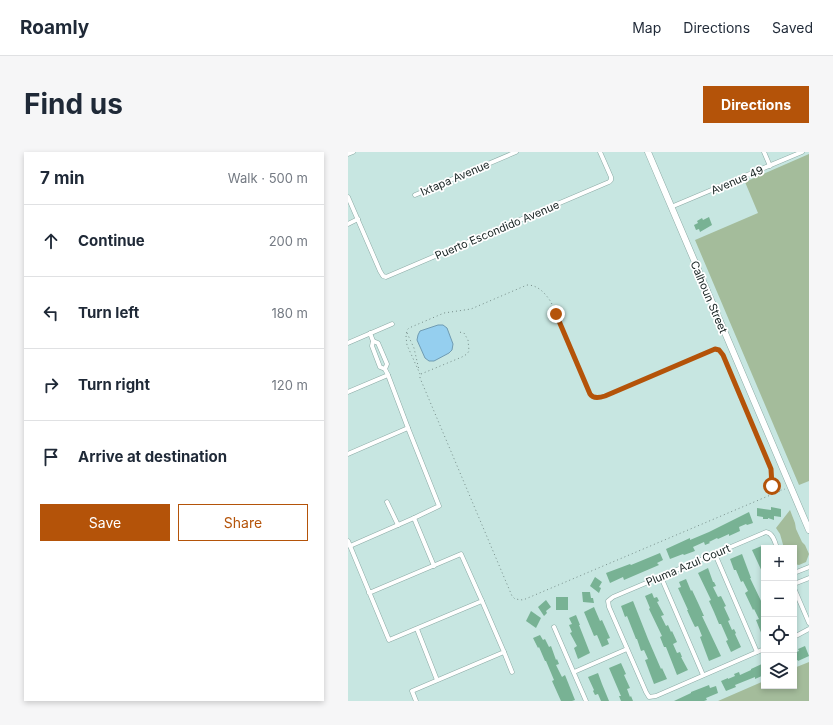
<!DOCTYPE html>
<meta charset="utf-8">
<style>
:root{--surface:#fff;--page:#f6f6f7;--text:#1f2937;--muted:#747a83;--line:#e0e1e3;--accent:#b45309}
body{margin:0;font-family:Inter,sans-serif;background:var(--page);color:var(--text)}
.controls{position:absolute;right:12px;bottom:12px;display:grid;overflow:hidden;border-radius:0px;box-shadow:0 2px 6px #0003}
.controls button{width:36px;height:36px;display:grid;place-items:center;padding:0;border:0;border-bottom:1px solid var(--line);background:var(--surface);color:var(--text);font:20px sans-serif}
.stop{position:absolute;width:12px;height:12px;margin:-9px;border:3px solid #b45309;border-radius:50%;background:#fff}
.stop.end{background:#b45309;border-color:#fff;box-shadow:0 1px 4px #0008}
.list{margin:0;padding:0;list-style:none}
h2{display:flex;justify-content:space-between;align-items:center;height:52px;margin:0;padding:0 16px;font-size:17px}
h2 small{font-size:13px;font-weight:400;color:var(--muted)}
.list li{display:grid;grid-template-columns:26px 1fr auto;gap:12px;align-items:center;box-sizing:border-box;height:72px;padding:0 16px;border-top:1px solid var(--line)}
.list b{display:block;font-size:15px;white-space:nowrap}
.list em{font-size:13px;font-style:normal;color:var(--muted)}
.actions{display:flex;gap:8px;padding:12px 16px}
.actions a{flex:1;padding:9px 0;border:1px solid var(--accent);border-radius:0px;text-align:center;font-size:14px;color:var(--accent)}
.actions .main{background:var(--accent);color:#fff}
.icon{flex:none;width:22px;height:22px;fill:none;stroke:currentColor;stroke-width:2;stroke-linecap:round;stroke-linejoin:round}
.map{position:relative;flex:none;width:461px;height:549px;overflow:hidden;border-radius:0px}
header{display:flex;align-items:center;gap:24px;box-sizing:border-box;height:56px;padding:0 20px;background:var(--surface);border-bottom:1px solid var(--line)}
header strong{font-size:19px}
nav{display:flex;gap:22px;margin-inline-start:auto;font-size:14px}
.intro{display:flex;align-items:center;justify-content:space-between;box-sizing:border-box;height:96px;padding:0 24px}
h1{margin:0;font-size:28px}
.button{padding:10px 18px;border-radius:0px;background:var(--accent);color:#fff;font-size:14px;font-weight:700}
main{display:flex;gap:24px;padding:0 24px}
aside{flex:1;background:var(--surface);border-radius:0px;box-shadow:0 2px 6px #0003}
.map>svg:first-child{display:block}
</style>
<header>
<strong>Roamly</strong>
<nav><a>Map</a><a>Directions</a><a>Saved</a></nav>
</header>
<div class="intro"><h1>Find us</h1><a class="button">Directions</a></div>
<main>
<aside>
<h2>7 min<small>Walk · 500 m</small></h2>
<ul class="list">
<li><svg class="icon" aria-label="ahead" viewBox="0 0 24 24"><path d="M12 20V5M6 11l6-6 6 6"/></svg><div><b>Continue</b></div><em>200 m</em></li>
<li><svg class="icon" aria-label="left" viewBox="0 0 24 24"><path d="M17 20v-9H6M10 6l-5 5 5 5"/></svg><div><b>Turn left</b></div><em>180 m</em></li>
<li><svg class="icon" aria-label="right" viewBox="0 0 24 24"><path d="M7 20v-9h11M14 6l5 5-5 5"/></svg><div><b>Turn right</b></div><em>120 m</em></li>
<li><svg class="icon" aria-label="arrive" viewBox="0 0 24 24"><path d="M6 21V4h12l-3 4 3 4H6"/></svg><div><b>Arrive at destination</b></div></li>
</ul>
<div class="actions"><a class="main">Save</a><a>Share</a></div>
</aside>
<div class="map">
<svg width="461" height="549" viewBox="0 0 461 549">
<rect width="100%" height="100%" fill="#c7e6e1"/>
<g fill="#a4bc9b">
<polygon points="461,2 461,329 451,333 347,88 410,61 397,30"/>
<polygon points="442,358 447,371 448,377 454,390 457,393 461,402 458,410 451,413 446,412 446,396 436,396 432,382 428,376"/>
<polygon points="461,510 461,549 370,549 416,529 416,534 446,534 446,516"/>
</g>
<polygon fill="#95cfef" stroke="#6f9bb2" points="90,173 95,173 99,176 105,192 104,198 101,201 86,209 81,209 77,206 69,188 70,183 72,179"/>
<g fill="#78b294">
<polygon points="361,65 364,73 352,80 351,77 348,78 346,73 350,71 349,69 354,66 355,68"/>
<polygon points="423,355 433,357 433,365 426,364 426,368 420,366 420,367 415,367 415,365 409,364 409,356 423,358"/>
<polygon points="401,360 405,371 399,373 398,372 391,375 392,379 381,384 381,382 370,387 369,386 361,390 362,391 357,393 356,390 345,395 347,399 336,403 335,402 322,407 318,397 342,386 342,388 361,380"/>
<polygon points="416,393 416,424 404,398"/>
<polygon points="312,401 315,408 309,411 311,413 276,428 275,425 262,431 258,421 282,412 283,413"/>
<polygon points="394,402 403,426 402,426 415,453 413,454 416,460 416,488 408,468 411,467 406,457 405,458 397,441 400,439 395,429 393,430 388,418 386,418 382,407"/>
<polygon points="360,416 365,430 366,430 368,434 365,435 370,445 373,444 378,454 376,455 382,468 380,469 384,478 386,477 388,481 387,482 393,495 383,500 378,489 380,488 373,472 371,472 366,460 361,449 363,448 350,421"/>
<polygon points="247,425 254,430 251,435 253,436 251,441 242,434"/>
<polygon points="338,427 343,439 344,438 351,453 356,464 354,464 373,504 361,509 352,485 354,484 350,474 347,475 344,469 339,458 340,458 330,436 333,435 331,430"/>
<polygon points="234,440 242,440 243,446 245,446 246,451 235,450"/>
<polygon points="304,441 306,446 309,445 311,449 309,450 316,463 313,464 318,474 320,473 323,480 324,479 329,490 325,492 329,501 332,500 334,505 333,505 340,518 329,523 318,495 316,495 312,485 314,484 301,457 302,456 297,444"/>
<rect x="208" y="445" width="12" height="13"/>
<polygon points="198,448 203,455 198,459 199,461 196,464 190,455"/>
<polygon points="285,449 300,487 313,517 314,516 319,527 306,532 297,508 300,507 296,498 293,499 289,487 288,487 279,464 277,465 273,454"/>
<polygon points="246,455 252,469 254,468 262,486 259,487 261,492 254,495 249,483 246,484 236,460"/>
<polygon points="183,459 193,466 188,476 178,469"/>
<polygon points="228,463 232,473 231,473 242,501 230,507 226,496 229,494 222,481 224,480 221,473 224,472 221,466"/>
<polygon points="192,483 195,488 197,487 201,495 203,494 208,508 209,507 211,512 208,513 214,525 217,523 227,548 224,549 213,549 204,529 206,528 198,509 197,509 191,495 190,496 185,486"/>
<polygon points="457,494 461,504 450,509 450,508 446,510 446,501 451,499 450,497"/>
<polygon points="273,511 278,522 276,523 282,536 279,537 282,545 283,544 285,549 273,549 271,544 273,544 261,516"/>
<polygon points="416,511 416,523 407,527 407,525 387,533 388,535 378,539 373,529 380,526 380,527 387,524 386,522 391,520 392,523 403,518 403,517"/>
<polygon points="250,521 254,532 261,549 253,549 250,542 247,543 245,539 246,538 240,525"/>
<polygon points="361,533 362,536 368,534 370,541 358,546 359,548 356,549 326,549 343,541 343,540"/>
</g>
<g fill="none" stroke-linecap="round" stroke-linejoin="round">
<defs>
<g id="street">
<polyline points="416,0 422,14"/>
<polyline points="0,2 5,0"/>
<polyline points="67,43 168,0"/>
<polyline points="0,45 32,119 35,124 38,125 261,30 263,28 263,25 252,0"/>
<polyline points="323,55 454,0"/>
<polyline points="0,72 10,67"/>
<polyline points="22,181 25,189 24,194 32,215 37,217"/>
<polyline points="0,191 44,172"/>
<polyline points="0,240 40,223 37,217 39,212 30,191 25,189"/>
<polyline points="60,276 91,354 66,366"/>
<polyline points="0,302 60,276 40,223"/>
<polyline points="39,350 50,373"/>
<polyline points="0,389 41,488 134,449 113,402 21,441"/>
<polyline points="2,394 66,366 86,414"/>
<polyline points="367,402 409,500"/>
<polyline points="446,421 461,415"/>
<polyline points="313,425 355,523"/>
<polyline points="446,432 461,426"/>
<polyline points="446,436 461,471"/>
<polyline points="206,475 238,549"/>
<polyline points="69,477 89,528"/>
<polyline points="446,485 461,477"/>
<path d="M 416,497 L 308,544 L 301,545 L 298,540 L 261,455 L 260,449 L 265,445 L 418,380 C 425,381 427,390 429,396"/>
<polyline points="156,500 164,520"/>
<polyline points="226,520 279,497"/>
<polyline points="68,549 64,539 156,500 134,449"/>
</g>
<polyline id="secondary" points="300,0 461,378"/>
</defs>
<use href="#street" stroke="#8caaa5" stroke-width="5"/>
<use href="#secondary" stroke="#8caaa5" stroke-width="7"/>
<g stroke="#768d89" stroke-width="1" stroke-dasharray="1 3" stroke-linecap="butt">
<polyline points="59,181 66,196 71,218"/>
<polyline points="73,222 114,205 119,202 121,199 120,188 116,181 111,180"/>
<path d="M 432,339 L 175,448 L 167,447 L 164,444 L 72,226 L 72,222 L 59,193 L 58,185 L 59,178 L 61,176 L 96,161 L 123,157 L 179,133 C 190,133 197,141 203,150 L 242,242 C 245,247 251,246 257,244 L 367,197 C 371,198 373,199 375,203 L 423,317 C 423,327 421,343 437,337"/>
</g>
<use href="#street" stroke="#fff" stroke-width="4"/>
<use href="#secondary" stroke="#fff" stroke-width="6"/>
</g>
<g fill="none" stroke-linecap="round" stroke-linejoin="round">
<path stroke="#b45309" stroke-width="5" d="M 208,162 L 242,242 C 245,247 251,246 257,244 L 367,197 L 371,198 L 375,203 L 423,317 L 424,334"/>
</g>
<g text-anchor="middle" stroke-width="3.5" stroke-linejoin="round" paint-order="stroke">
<g font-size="11" fill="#172322" stroke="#fff">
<text transform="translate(107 26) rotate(-23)" y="4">Ixtapa Avenue</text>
<text transform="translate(389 28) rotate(-23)" y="4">Avenue 49</text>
<text transform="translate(149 78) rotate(-23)" y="4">Puerto Escondido Avenue</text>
<text transform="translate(361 145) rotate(67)" y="4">Calhoun Street</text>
<text transform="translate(340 413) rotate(-23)" y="4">Pluma Azul Court</text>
</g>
</g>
</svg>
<div class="controls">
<button>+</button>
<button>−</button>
<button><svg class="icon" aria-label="locate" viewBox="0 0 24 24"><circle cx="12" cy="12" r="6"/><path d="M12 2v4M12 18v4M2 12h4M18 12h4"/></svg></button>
<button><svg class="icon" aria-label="layers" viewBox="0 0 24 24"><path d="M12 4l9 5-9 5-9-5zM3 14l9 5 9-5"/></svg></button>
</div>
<div class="stop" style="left:424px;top:334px"></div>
<div class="stop end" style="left:208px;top:162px"></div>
</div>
</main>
